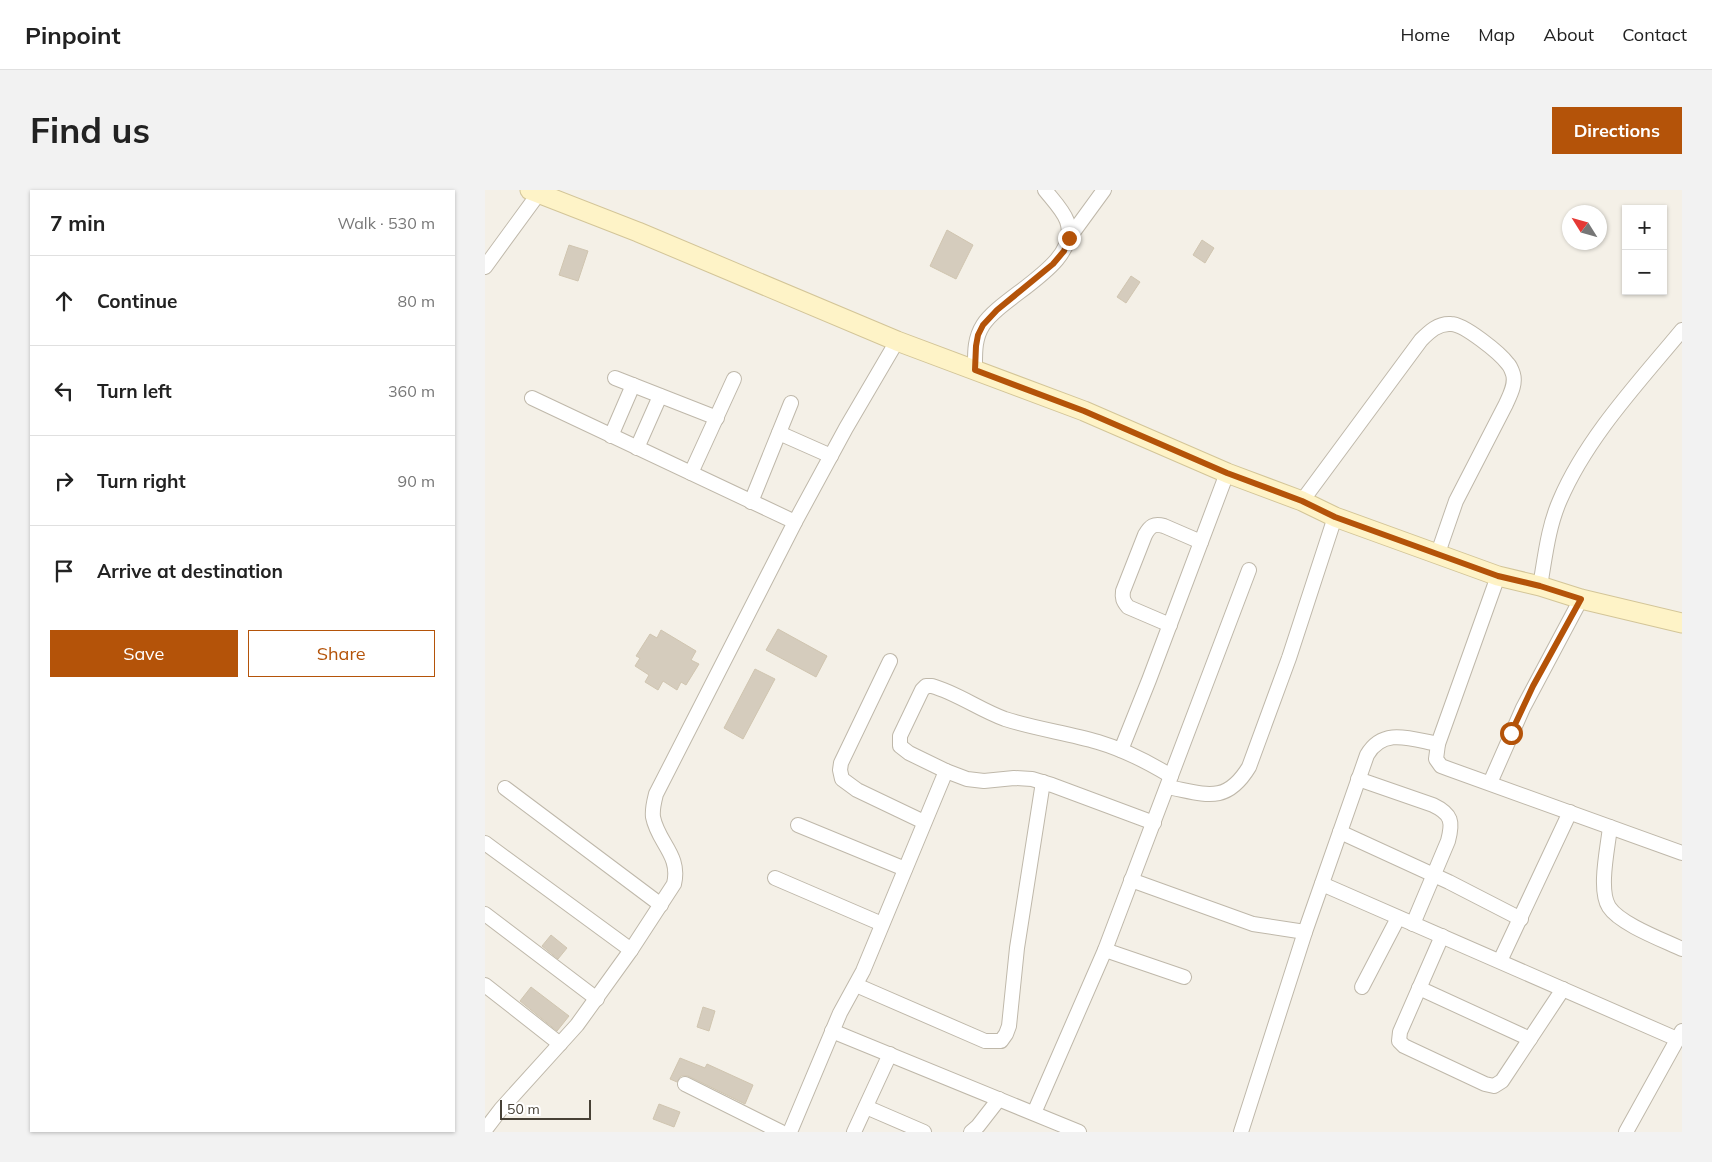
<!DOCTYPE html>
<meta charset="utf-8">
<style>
:root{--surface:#fff;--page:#f2f2f2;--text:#222;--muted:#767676;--line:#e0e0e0;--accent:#b45309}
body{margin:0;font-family:Mulish,sans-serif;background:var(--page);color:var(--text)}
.controls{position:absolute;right:15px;top:15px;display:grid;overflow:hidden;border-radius:0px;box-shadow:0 1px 4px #0004}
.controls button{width:45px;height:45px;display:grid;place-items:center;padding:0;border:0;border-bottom:1px solid var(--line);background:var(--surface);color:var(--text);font:25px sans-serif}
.compass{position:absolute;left:1077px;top:15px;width:45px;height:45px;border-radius:50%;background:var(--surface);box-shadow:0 1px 4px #0004;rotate:307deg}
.scale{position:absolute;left:15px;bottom:12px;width:91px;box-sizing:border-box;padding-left:5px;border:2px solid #474136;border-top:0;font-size:14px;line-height:18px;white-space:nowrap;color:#474136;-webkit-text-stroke:4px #fff;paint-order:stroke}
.stop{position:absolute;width:15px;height:15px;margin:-11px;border:4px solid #b45309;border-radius:50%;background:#fff}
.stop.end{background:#b45309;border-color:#fff;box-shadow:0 1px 5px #0008}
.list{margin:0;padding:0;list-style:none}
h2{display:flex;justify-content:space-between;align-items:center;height:65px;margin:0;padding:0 20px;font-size:21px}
h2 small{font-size:16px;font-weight:400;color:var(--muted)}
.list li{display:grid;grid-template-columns:32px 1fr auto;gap:15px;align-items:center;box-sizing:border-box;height:90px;padding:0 20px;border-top:1px solid var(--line)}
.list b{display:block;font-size:19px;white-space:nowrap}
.list em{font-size:16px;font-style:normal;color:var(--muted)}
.actions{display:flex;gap:10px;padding:15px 20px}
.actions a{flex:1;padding:11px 0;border:1px solid var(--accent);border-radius:0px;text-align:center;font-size:18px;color:var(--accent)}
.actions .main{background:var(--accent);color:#fff}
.icon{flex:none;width:28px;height:28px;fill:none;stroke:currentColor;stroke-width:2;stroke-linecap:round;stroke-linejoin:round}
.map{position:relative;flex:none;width:1197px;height:942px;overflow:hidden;border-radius:0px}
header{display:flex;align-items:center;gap:30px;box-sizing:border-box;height:70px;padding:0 25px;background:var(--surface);border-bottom:1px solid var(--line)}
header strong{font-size:24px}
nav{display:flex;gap:28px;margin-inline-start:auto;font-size:18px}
.intro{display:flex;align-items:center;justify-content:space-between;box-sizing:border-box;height:120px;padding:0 30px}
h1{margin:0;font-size:35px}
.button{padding:12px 22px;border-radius:0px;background:var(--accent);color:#fff;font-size:18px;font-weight:700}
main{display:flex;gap:30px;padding:0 30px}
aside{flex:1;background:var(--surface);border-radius:0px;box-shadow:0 1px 4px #0004}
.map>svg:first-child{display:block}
</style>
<header>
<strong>Pinpoint</strong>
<nav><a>Home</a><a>Map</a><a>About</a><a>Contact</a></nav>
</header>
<div class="intro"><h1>Find us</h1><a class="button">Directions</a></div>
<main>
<aside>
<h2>7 min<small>Walk · 530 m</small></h2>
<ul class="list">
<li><svg class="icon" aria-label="ahead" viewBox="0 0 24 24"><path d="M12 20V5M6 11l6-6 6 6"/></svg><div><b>Continue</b></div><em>80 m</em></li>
<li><svg class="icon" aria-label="left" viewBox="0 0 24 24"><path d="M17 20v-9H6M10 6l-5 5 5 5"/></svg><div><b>Turn left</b></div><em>360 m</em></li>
<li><svg class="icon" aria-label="right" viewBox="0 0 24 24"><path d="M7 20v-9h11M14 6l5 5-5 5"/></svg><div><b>Turn right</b></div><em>90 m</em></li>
<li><svg class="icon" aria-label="arrive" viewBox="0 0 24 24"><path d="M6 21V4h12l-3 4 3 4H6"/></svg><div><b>Arrive at destination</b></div></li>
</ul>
<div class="actions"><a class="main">Save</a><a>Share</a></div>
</aside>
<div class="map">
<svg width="1197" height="942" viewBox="0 0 1197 942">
<rect width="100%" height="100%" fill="#f4f0e7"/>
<g fill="#d5ccbd" stroke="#d0c5b0">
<polygon points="462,40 488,55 471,89 445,76"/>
<polygon points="717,50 729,58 720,73 708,65"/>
<polygon points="84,55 103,61 93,91 74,85"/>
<polygon points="646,86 655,92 641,113 632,107"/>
<polygon points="293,439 342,466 331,487 281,460"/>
<polygon points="176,440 211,461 206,470 214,474 201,495 196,492 192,500 178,491 173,500 160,492 164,485 150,476 155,468 151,466 165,444 172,448"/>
<polygon points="270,479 290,489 258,549 239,538"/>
<polygon points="66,745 82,758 73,769 57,756"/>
<polygon points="46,797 84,826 72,841 35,811"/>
<polygon points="218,817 230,821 224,841 212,837"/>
<polygon points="195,868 220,878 222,874 268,895 260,914 203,886 196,886 192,892 185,889"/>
<polygon points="174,914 195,922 189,937 168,929"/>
</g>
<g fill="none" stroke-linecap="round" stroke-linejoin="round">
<defs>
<g id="street">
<polyline points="584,48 619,0"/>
<polyline points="0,77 54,3"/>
<path d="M 490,180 C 490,164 489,149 498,135 C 517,105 597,74 582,31 C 578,20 567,9 560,0"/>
<polyline points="130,188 232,228"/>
<polyline points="47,208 310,332"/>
<polyline points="294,243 346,266"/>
<polyline points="126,246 148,195"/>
<polyline points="152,258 175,206"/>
<polyline points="206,283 249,189"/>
<path d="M 817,311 L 936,150 C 944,142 953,133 966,134 C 979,134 1015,163 1023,174 C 1025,176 1027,181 1028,184 C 1031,194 1025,205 1021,214 L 971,311 L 953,363"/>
<polyline points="266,312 306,213"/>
<polyline points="1013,386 953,554 951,569 956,576 964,579 1197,663"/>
<path d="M 1055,396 C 1060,368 1063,337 1075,310 C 1102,247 1154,192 1197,140"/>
<path d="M 685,435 L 643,417 C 638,411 637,408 638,401 L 660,345 C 665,336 669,333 679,336 L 716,352"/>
<polyline points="405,471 356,573 355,580 357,589 372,600 439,632"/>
<polyline points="636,560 664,490 742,283"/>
<path d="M 873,589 L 948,615 C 967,624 968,632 963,651 L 928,734"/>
<polyline points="1005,593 1038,518 1096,409"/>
<path d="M 683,597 C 720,604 741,615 764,577 L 804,468 L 850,327"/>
<polyline points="20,598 176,715"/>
<path d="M 669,633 L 567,595 L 547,589 L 529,588 L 499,591 L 482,589 L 461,581 L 424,563 L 415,556 L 415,546 L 437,500 L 441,496 L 447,496 C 472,503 495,520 520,529 C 551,539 583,543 613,552 C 640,560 663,572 686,586"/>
<polyline points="313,635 420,679"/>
<path d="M 1125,637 C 1123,657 1113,700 1124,717 C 1135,734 1178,750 1197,759"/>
<polyline points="855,642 964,692 1036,729"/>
<polyline points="0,653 146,760"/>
<polyline points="290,688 397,734"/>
<polyline points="646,690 768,734 820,742"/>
<polyline points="837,694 1192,849"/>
<polyline points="0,724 112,809"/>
<polyline points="957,746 915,842 914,851 919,856 1000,894 1009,896 1017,891 1078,799"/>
<polyline points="620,760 699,787"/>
<polyline points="1015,771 1085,622"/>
<polyline points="0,795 75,854"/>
<polyline points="371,795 500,851 516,851 521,844 524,836 532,758 558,592"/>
<polyline points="877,797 913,728"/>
<polyline points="934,798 1045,849"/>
<polyline points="347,841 594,942"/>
<polyline points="200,894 296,942"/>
<polyline points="381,917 439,942"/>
<polyline points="549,923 620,760 764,380"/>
<path d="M 0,940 L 16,919 L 92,835 L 146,760 L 189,694 C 196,665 173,653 168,627 C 167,619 169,612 171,604 L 310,332 L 361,238 L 412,151"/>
<polyline points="305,942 355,823 378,781 461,581"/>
<polyline points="369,942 405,864"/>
<polyline points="486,942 493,936 514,909"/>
<path d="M 756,942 L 820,742 L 882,565 C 898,537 926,549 953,554"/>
<polyline points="1141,942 1197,841"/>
</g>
<polyline id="secondary" points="45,0 153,42 412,151 599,221 742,283 817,311 850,327 1013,386 1055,396 1096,409 1197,433"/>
</defs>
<use href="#street" stroke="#bfb8aa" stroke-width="16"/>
<use href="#secondary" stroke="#d3c598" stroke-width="21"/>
<use href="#street" stroke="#fff" stroke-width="14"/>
<use href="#secondary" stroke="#fef3c7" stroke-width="19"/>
</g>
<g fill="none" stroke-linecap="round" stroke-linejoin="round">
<polyline stroke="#b45309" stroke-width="6" points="584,48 579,61 568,74 512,120 498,135 493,145 491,156 490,180 599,221 742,283 817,311 850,327 1013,386 1055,396 1096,409 1048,496 1026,543"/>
</g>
</svg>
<div class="controls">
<button>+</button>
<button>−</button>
</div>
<svg class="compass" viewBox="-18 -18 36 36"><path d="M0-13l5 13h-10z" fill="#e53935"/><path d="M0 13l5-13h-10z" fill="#767676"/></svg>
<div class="scale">50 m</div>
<div class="stop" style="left:1026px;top:543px"></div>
<div class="stop end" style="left:584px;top:48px"></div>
</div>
</main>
